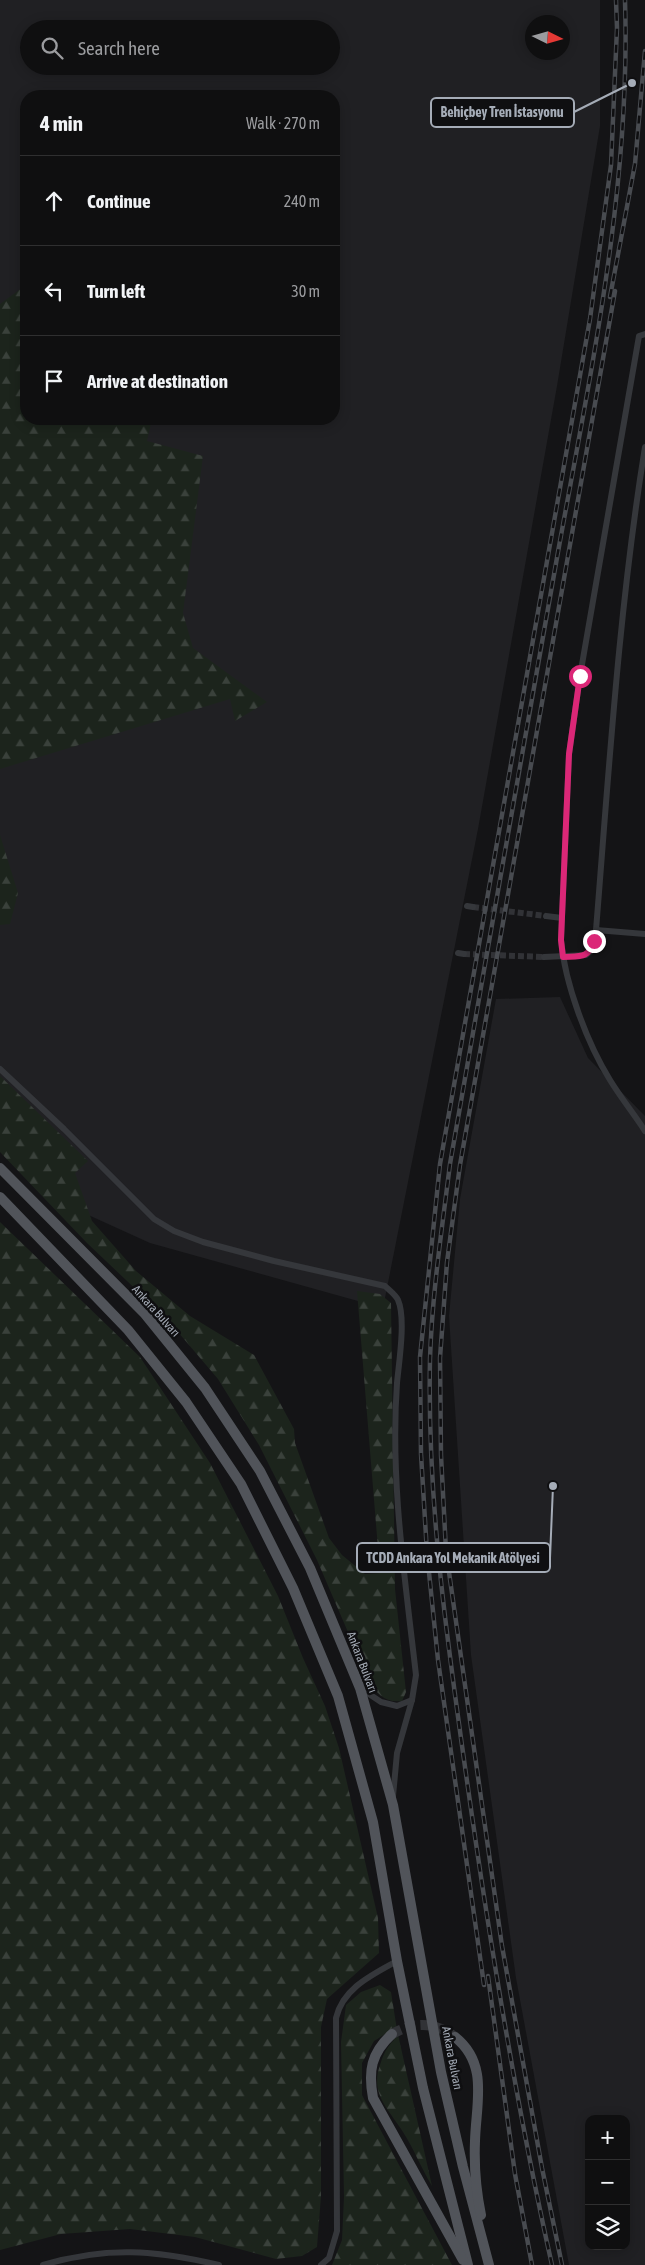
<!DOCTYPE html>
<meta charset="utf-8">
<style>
:root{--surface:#0f0f10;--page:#181819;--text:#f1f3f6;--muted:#9b9c9f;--line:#2f2f30}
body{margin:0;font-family:"Asap Condensed",sans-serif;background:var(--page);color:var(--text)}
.controls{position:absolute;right:15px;bottom:15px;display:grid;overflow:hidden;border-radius:10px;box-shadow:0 2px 12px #0003}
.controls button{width:45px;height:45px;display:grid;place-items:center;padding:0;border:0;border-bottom:1px solid var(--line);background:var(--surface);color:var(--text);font:25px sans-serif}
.compass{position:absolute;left:525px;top:15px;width:45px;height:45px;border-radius:50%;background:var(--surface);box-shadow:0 2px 12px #0003;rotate:95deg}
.stop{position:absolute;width:15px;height:15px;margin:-11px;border:4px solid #db2777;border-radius:50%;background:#fff}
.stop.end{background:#db2777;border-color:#fff;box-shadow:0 1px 5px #0008}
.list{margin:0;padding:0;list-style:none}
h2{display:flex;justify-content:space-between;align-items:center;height:65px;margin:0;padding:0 20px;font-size:21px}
h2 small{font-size:16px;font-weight:400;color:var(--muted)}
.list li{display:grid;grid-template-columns:32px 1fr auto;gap:15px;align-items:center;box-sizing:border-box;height:90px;padding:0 20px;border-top:1px solid var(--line)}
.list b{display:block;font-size:19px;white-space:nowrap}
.list em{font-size:16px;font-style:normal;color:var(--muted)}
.icon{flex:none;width:28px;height:28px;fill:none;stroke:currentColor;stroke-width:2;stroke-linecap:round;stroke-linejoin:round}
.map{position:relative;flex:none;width:645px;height:2265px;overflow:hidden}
.search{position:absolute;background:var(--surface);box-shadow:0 2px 12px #0003;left:20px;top:20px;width:320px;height:55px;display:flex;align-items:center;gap:12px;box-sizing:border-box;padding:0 18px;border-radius:28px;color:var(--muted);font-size:19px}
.panel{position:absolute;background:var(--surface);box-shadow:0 2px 12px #0003;left:20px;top:90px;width:320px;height:335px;border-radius:20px}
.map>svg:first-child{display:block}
</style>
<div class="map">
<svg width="645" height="2265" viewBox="0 0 645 2265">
<defs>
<pattern id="forest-firs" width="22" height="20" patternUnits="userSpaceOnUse" patternTransform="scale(1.25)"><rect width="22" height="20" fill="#1c241c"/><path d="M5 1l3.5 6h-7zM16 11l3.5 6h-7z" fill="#3a413b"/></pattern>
</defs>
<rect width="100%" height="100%" fill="#141416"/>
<g fill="#202023" fill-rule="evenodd">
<path d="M 0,0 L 600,0 L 600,126 L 557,386 L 478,829 L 383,1308 L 150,1243 L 84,1213 L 0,1123 ZM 532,22 L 562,22 L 562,52 L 532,52 ZM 29,29 L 331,29 L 331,66 L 29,66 ZM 26,96 L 334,96 L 334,419 L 26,419 Z"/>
<path d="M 560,997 L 588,1058 L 645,1116 L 645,2265 L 569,2265 L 516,1978 L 471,1655 L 449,1316 L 460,1199 L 496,999 ZM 589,2119 L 626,2119 L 626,2246 L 589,2246 Z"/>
</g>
<g fill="url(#forest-firs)">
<polygon points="26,285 26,419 152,419 147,441 203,456 183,613 193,648 267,702 235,721 230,699 0,769 0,304"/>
<polygon points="0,835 18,893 10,924 0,925"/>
<path d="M 0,1076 L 88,1161 L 75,1173 L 92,1221 L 136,1271 L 190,1316 L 254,1355 L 294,1429 L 295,1443 L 329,1538 L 342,1555 L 365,1574 L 380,1573 L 357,1291 L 380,1294 L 391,1303 L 395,1589 L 406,1692 L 402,1701 C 385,1703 377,1694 369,1681 L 317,1560 L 259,1445 L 218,1379 L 166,1318 L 87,1243 L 0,1152 Z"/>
<polygon points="0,1222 140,1357 210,1463 278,1596 303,1658 325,1706 339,1748 378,1918 379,1953 327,1999 321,2027 321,2196 317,2247 302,2256 276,2259 195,2237 130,2229 61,2234 0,2250"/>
<path d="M 380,1985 L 391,1992 L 397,2030 L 432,2186 C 421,2168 414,2149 403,2132 C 387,2107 369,2093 381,2062 C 384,2053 387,2047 394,2040 L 390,2031 L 374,2041 L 362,2063 L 362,2095 L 452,2265 L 332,2265 L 342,2240 L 344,2197 L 341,2042 L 346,2005 L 361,1992 Z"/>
</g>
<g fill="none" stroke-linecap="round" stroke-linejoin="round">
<g stroke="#313236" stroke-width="6" stroke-dasharray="6 3" stroke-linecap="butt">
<polyline points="473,907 546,916"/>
<polyline points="464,954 544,957"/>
</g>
<path stroke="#313236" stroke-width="10" stroke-dasharray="10 5" stroke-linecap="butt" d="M 392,2034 C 414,2022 434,2021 455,2037"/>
<g stroke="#35373b" stroke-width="6">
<path d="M 645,334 L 639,336 L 580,676 L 569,754 L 561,940 C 565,984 587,1043 610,1080 C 621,1098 634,1114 645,1131"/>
<path d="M 645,447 C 619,607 609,769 596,930 L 645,934"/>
<polyline points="467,906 473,907"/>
<polyline points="546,916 562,918"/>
<polyline points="458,953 464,954"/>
<polyline points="544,957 586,955 591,951 596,930"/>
<path d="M 0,1069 L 64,1129 L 154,1219 L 174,1231 L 203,1242 L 274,1261 L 385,1286 C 389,1290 396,1295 398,1300 C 406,1318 399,1362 397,1383 C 390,1480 405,1578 416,1675 L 412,1700 L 397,1753 L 393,1796"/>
<polyline points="360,1688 381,1702 397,1706 412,1700"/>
<path d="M 43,2265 C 107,2246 155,2250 219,2265"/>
<path d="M 321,2265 L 329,2258 L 337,2231 L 336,2018 C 343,1988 372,1975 397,1961"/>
</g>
<g stroke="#51545a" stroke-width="10">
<polyline points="0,1168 145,1314 205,1388 260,1471 310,1568 360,1688 393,1805 441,2072 463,2167 489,2265"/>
<polyline points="0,1197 128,1330 186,1402 241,1484 293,1588 338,1696 373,1822 397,1961 423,2088 468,2265"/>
<path d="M 392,2034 C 371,2053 368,2071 373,2098 L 463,2260"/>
<path d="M 455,2037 C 489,2064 476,2103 475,2141 C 474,2165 476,2191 481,2215"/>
</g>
<defs>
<g id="rail">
<polyline points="610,297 635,164 645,51"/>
<polyline points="488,1976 515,2174 532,2265"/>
<polyline points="484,1985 438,1660 427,1553 421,1454 420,1357 440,1164 590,319 611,165 617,28 616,0"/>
<path d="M 552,2265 C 516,2105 490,1944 467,1781 C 447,1640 427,1502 430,1359 C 432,1294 442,1229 450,1164 C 486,960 521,756 558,552 C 591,370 631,186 625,0"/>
<polyline points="562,2265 542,2168 502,1946 446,1551 441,1455 440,1358 447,1262 460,1165 615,291"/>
</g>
</defs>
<use href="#rail" stroke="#484b50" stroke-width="4.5"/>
<use href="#rail" stroke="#0f0f11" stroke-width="2.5" stroke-dasharray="8" stroke-linecap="butt"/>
</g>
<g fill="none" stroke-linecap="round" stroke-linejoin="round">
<path stroke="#db2777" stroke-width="6" d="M 580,676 L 569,754 L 561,940 L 563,957 C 579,956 589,959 594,941"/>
</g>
<g text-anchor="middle" stroke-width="5" stroke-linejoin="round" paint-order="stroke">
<g font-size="12" fill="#a5acb7" stroke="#0f0f11">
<text transform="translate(156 1311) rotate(48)" y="4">Ankara Bulvarı</text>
<text transform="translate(362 1662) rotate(69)" y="4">Ankara Bulvarı</text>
<text transform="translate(452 2058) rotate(79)" y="4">Ankara Bulvarı</text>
</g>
</g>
<path fill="none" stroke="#a5acb7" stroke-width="2" d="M632 83L574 112M553 1486L550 1558"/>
<g fill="#a5acb7" stroke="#0f0f11" stroke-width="2">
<circle cx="632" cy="83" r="5"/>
<circle cx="553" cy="1486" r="5"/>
</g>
<g fill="#0f0f11" stroke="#a5acb7" stroke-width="2">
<rect x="431" y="98" width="143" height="29" rx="5"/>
<rect x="357" y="1543" width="193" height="29" rx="5"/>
</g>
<g font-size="14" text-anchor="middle" font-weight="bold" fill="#a5acb7">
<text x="502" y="117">Behiçbey Tren İstasyonu</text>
<text x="453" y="1563">TCDD Ankara Yol Mekanik Atölyesi</text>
</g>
</svg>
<div class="controls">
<button>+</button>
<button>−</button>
<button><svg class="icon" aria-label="layers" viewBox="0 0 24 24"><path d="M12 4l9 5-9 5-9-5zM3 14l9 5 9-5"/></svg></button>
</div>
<svg class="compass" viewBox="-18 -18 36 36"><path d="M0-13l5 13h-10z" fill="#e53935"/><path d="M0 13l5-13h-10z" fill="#9b9c9f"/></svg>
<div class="stop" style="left:580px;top:676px"></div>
<div class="stop end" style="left:594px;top:941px"></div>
<div class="search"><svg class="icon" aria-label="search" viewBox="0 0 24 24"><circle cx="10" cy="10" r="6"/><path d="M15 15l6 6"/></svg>Search here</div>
<section class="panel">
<h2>4 min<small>Walk · 270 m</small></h2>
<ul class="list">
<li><svg class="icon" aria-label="ahead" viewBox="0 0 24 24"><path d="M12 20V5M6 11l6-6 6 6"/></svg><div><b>Continue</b></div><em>240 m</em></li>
<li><svg class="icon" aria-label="left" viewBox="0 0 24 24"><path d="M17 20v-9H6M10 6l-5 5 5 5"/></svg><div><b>Turn left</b></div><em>30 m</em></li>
<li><svg class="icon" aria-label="arrive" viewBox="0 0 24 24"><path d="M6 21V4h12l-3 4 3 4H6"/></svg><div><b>Arrive at destination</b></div></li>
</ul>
</section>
</div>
